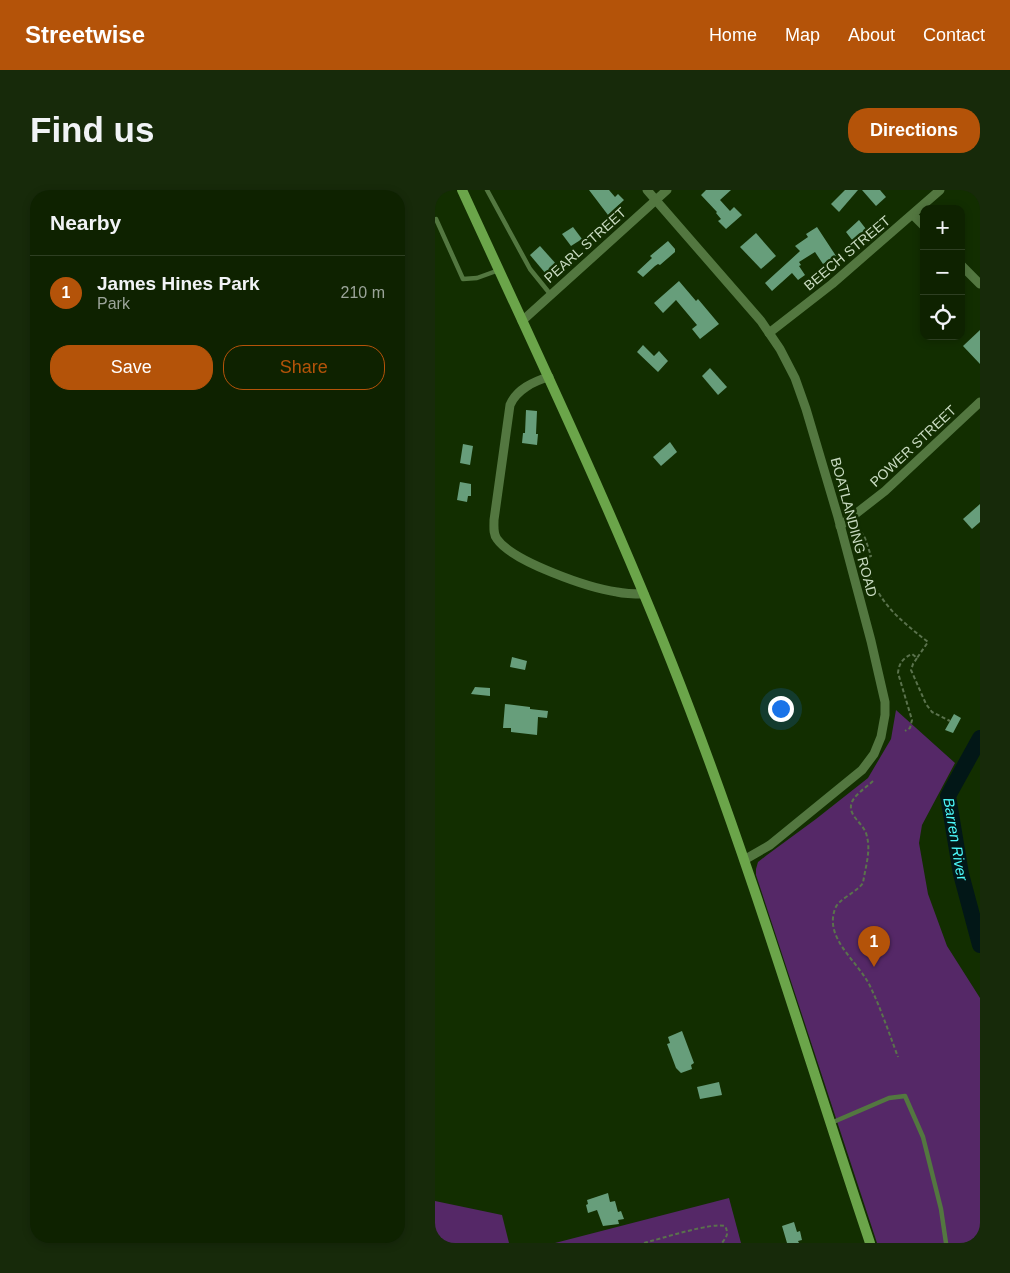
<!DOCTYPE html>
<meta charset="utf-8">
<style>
:root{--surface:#0e2200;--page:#172a0a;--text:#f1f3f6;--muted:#9ba499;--line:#2e3f22;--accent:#b45309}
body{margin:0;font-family:Helvetica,sans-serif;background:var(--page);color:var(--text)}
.controls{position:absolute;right:15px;top:15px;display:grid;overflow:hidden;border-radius:10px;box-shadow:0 2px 8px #0003}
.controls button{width:45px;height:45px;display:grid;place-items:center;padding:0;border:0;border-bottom:1px solid var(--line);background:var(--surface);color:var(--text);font:25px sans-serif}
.you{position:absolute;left:345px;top:518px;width:18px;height:18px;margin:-12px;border:4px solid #fff;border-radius:50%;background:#1a73e8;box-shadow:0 0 0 8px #1a73e833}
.badge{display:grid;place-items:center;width:32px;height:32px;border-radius:50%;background:var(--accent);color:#fff;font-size:16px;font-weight:700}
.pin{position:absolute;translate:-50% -41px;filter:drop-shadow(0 1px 2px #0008)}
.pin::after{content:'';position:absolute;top:26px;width:18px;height:15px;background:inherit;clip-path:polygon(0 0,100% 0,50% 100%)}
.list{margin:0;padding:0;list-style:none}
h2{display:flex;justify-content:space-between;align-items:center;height:65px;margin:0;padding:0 20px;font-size:21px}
h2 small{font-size:16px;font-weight:400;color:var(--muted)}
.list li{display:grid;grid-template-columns:32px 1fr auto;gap:15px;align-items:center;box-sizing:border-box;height:75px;padding:0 20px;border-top:1px solid var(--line)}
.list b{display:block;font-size:19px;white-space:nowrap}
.list p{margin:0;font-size:16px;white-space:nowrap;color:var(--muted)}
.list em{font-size:16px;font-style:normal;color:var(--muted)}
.actions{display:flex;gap:10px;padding:15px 20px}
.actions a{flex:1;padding:11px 0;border:1px solid var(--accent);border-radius:20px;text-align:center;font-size:18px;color:var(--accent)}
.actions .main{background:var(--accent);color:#fff}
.icon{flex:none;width:28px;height:28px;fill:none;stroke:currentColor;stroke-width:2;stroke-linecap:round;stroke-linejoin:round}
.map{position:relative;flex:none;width:545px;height:1053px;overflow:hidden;border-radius:20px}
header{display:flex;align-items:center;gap:30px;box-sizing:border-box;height:70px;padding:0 25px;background:var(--accent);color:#fff}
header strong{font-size:24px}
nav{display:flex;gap:28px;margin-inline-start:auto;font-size:18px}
.intro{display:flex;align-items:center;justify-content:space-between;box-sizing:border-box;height:120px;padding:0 30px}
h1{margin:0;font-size:35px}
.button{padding:12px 22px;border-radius:20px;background:var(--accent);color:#fff;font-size:18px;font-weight:700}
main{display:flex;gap:30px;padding:0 30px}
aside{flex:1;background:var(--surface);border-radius:20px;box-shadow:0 2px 8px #0003}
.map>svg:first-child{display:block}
</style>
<header>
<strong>Streetwise</strong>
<nav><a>Home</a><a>Map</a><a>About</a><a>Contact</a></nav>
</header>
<div class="intro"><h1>Find us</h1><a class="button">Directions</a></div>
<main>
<aside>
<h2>Nearby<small></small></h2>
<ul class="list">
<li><span class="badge">1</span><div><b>James Hines Park</b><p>Park</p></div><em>210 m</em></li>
</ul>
<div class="actions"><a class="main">Save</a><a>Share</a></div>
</aside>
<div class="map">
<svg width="545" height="1053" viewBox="0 0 545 1053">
<rect width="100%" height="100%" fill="#122e00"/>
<g fill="#552867">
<polygon points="461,520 520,573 487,635 484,653 493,704 512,756 545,808 545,1053 442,1053 321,685 321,679 323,672 332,665 381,629 433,588 456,549"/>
<polygon points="294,1008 306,1053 120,1053"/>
<polygon points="0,1011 67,1025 74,1053 0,1053"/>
</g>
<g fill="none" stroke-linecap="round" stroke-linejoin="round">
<path stroke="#021717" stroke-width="16" id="s1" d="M 545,548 L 513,606 L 526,684 L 545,755"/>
</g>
<g fill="#679e7b">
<polygon points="154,0 174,0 180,7 183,4 189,10 173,25"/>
<polygon points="271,0 296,0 285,10 295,21 299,17 307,25 291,39 283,31 286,29 281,23 282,22 266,5"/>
<polygon points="410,0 423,0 404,22 396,14"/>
<polygon points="427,0 445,0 451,7 441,16"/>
<polygon points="424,30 431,39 425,45 428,49 421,55 411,42"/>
<polygon points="138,37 147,49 136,56 127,44"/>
<polygon points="382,37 401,66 388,74 380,62 364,72 366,75 364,76 370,85 363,90 357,83 337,101 330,93 364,62 365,61 360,56 373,47 371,44"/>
<polygon points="321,43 341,66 326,79 305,57"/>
<polygon points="233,51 240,59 240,62 225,75 223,74 220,76 208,87 202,82 217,68 215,66"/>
<polygon points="105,56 122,75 111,84 95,65"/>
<polygon points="244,91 261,111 263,109 284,134 265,149 257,139 262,135 241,110 228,123 219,113"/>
<polygon points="545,140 545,174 528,156"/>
<polygon points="208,155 219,166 224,161 233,171 223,182 202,162"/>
<polygon points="275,178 292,197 283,205 267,186"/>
<polygon points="91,220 102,221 101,244 103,244 102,255 87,253 88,243 90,243"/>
<polygon points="235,252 242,262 226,276 218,267"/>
<polygon points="28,254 38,256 35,275 25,273"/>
<polygon points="25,292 36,294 36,306 33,306 32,312 22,310"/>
<polygon points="545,314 545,332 537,339 528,329"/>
<polygon points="77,467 92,471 90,480 75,477"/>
<polygon points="40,497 55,498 55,506 36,504"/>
<polygon points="70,514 95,517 95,519 113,521 112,528 103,527 102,545 76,542 76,538 68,538"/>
<polygon points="519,524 526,528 518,543 510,540"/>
<polygon points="247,841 259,873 256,875 257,879 246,883 241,878 232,854 235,853 233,847"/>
<polygon points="284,892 287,905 265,909 262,897"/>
<polygon points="173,1003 175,1012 180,1011 183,1022 186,1021 189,1029 183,1030 184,1034 168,1036 162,1020 153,1023 151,1015 153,1014 152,1010"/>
<polygon points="359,1032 362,1042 365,1041 367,1050 363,1051 364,1053 352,1053 347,1036"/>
</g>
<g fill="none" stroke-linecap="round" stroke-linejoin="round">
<g stroke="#5a724c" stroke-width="2" stroke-dasharray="4 2.5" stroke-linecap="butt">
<path d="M 422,336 L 430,348 L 436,366 L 430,368 L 430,373 C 444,413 460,426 493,452 L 482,468 L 477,464 C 468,468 464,473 463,483 L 477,530 L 475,538 L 470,541"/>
<polyline points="482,468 478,474 476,480 491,514 497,522 515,531"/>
<path d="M 438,591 C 425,603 406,612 422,630 C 426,635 431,640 432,647 C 436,661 430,679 428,693 C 421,703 403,709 400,719 C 389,749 423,771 435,796 C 446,819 454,843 463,867"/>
<path d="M 209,1053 C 225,1049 277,1032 290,1036 C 294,1044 292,1046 287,1053"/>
</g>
<g stroke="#537740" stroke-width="4.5">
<polyline points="52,0 95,79 116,105"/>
<polyline points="1,29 28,89 42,88 64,80"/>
<polyline points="396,933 454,908 470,906 488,947 506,1019 511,1053"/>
</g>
<g stroke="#537740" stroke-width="9">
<polyline points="212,0 326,131 345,159 360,188 371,219 403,327 436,451 450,512 450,525 446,547 439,564 427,580 335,655 309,670"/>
<polyline points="478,25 489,36"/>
<polyline points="526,75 545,94"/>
<polyline points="87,131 232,0"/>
<polyline points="334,143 397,94 505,0"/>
<path d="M 114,187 C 99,191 81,200 75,215 L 59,330 C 59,337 58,344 62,349 C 78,372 154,398 182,402 C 191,404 200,404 209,404"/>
<polyline points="405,336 450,301 545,212"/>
</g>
<path stroke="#6ba54a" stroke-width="10" d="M 27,0 C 106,172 188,343 255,520 C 322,695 375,875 435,1053"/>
</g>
<g text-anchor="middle" stroke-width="5" stroke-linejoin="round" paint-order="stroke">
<g font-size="14" fill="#c8dac0" stroke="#122e00">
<text transform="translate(150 55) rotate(-42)" y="5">PEARL STREET</text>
<text transform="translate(412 63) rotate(-40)" y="5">BEECH STREET</text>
<text transform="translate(478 256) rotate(-43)" y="5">POWER STREET</text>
<text transform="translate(419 337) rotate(75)" y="5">BOATLANDING ROAD</text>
</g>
<g font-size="15" font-style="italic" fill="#4dfbfc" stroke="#122e00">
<text dy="5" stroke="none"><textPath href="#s1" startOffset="110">Barren River</textPath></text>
</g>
</g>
</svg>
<div class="controls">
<button>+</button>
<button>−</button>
<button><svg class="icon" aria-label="locate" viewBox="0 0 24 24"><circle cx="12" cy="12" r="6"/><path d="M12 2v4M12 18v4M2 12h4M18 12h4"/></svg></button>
</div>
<div class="you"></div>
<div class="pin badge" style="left:439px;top:777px">1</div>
</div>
</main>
